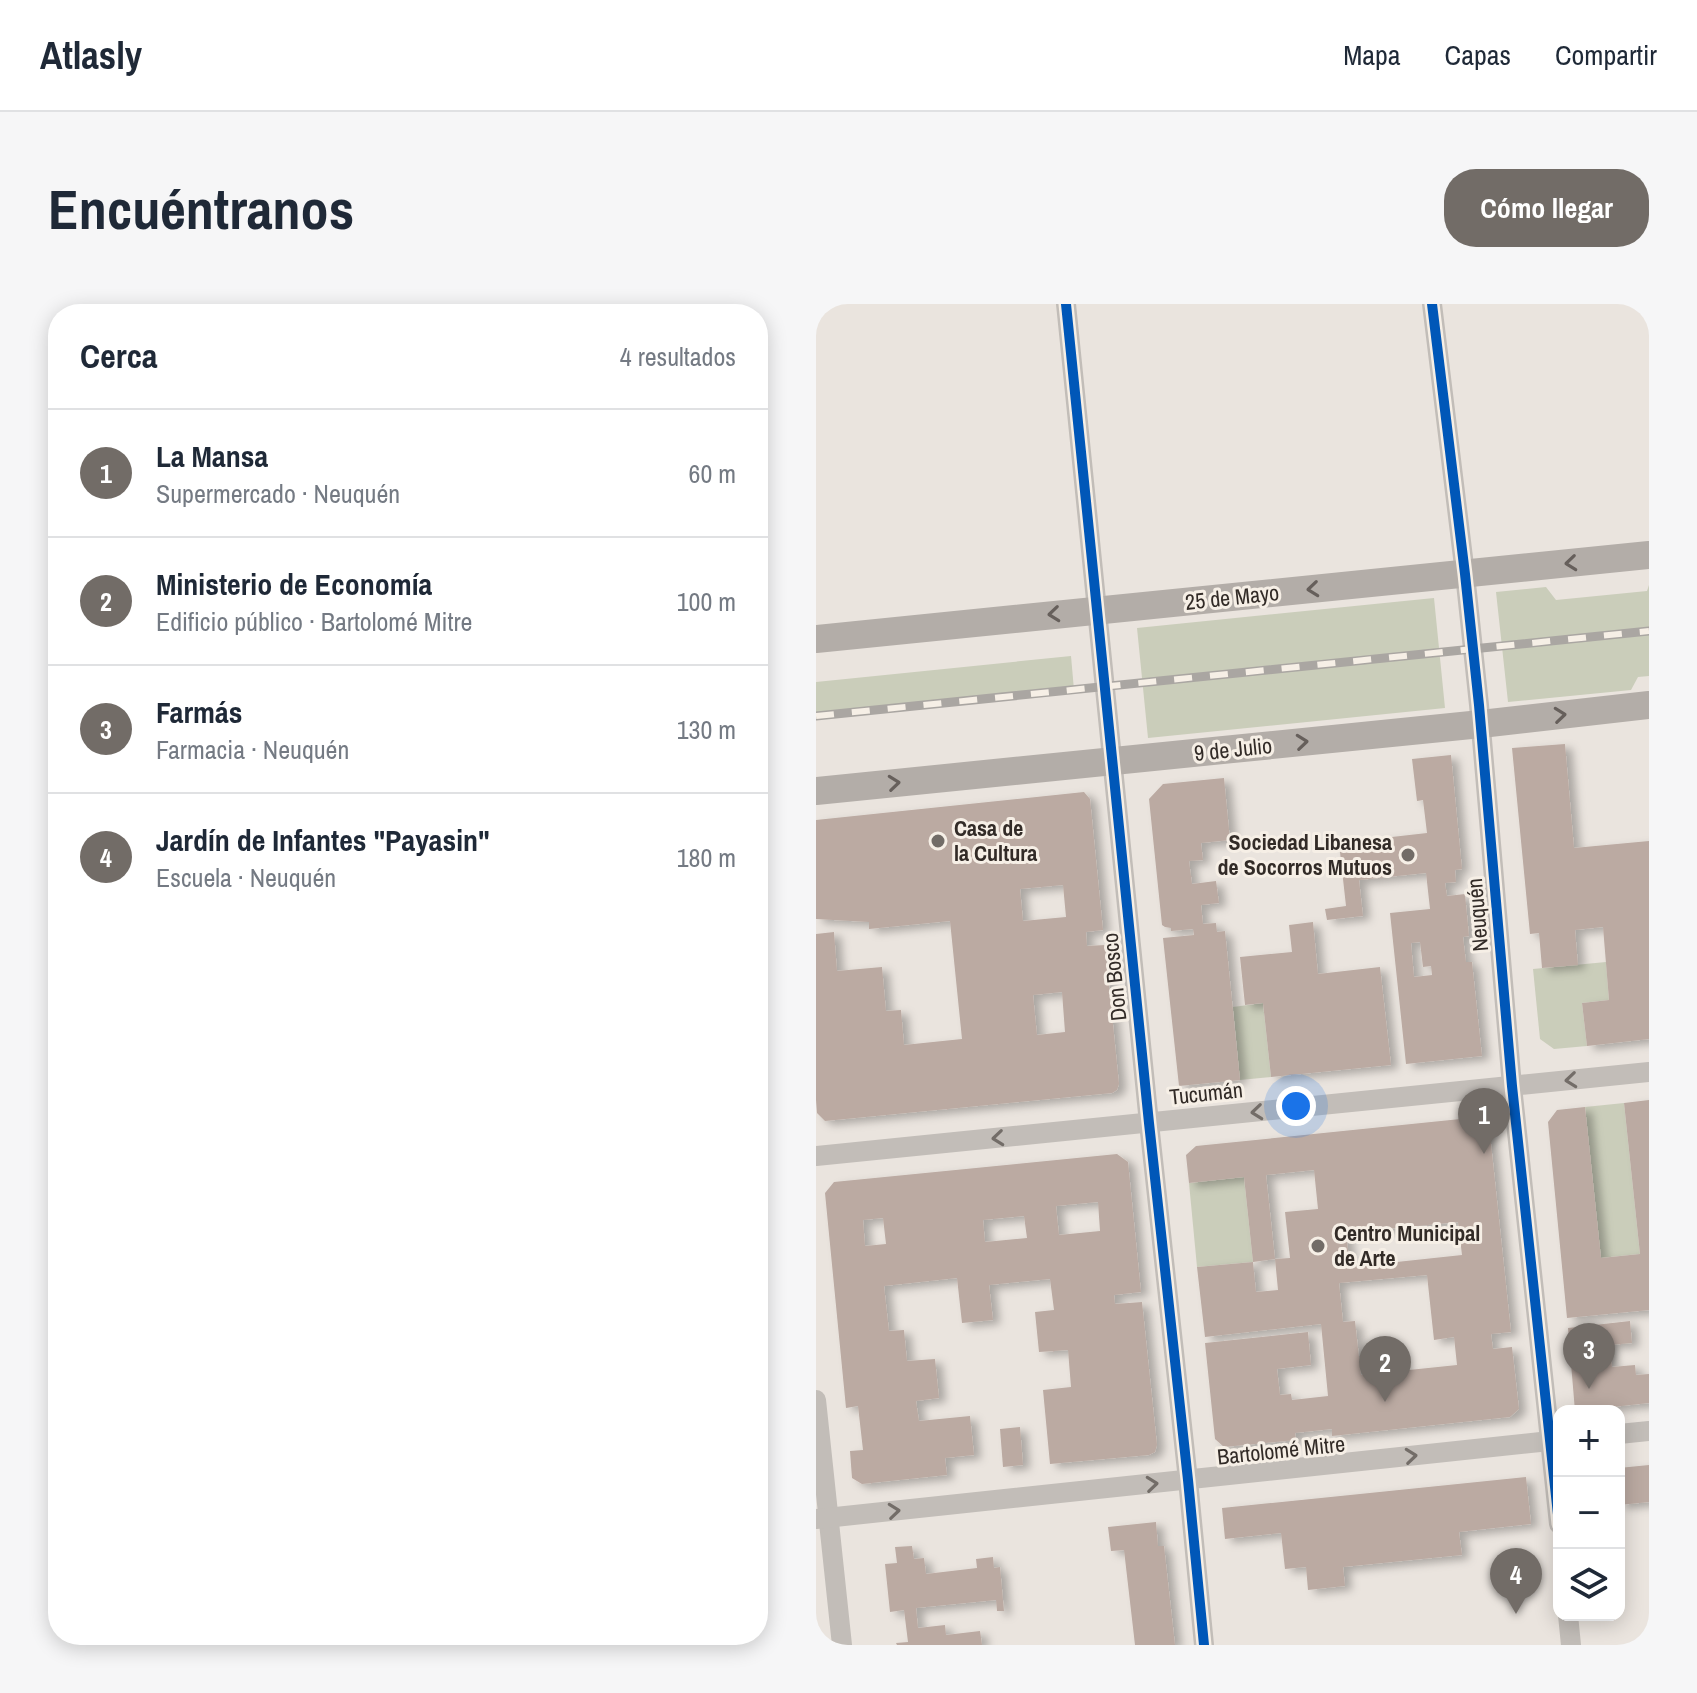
<!DOCTYPE html>
<html lang="es">
<meta charset="utf-8">
<style>
:root{--surface:#fff;--page:#f6f6f7;--text:#1f2937;--muted:#747a83;--line:#e0e1e3;--accent:#726c67}
body{margin:0;font-family:"Archivo Narrow",sans-serif;background:var(--page);color:var(--text)}
.controls{position:absolute;right:24px;bottom:24px;display:grid;overflow:hidden;border-radius:16px;box-shadow:0 4px 20px #0003}
.controls button{width:72px;height:72px;display:grid;place-items:center;padding:0;border:0;border-bottom:2px solid var(--line);background:var(--surface);color:var(--text);font:40px sans-serif}
.you{position:absolute;left:480px;top:802px;width:28px;height:28px;margin:-20px;border:6px solid #fff;border-radius:50%;background:#1a73e8;box-shadow:0 0 0 12px #1a73e833}
.badge{display:grid;place-items:center;width:52px;height:52px;border-radius:50%;background:var(--accent);color:#fff;font-size:26px;font-weight:700}
.pin{position:absolute;translate:-50% -66px;filter:drop-shadow(0 2px 4px #0008)}
.pin::after{content:'';position:absolute;top:42px;width:28px;height:24px;background:inherit;clip-path:polygon(0 0,100% 0,50% 100%)}
.list{margin:0;padding:0;list-style:none}
h2{display:flex;justify-content:space-between;align-items:center;height:104px;margin:0;padding:0 32px;font-size:34px}
h2 small{font-size:26px;font-weight:400;color:var(--muted)}
.list li{display:grid;grid-template-columns:52px 1fr auto;gap:24px;align-items:center;box-sizing:border-box;height:128px;padding:0 32px;border-top:2px solid var(--line)}
.list b{display:block;font-size:30px;white-space:nowrap}
.list p{margin:0;font-size:26px;white-space:nowrap;color:var(--muted)}
.list em{font-size:26px;font-style:normal;color:var(--muted)}
.icon{flex:none;width:44px;height:44px;fill:none;stroke:currentColor;stroke-width:2;stroke-linecap:round;stroke-linejoin:round}
.map{position:relative;flex:none;width:833px;height:1341px;overflow:hidden;border-radius:32px}
header{display:flex;align-items:center;gap:48px;box-sizing:border-box;height:112px;padding:0 40px;background:var(--surface);border-bottom:2px solid var(--line)}
header strong{font-size:38px}
nav{display:flex;gap:44px;margin-inline-start:auto;font-size:28px}
.intro{display:flex;align-items:center;justify-content:space-between;box-sizing:border-box;height:192px;padding:0 48px}
h1{margin:0;font-size:56px}
.button{padding:20px 36px;border-radius:32px;background:var(--accent);color:#fff;font-size:28px;font-weight:700}
main{display:flex;gap:48px;padding:0 48px}
aside{flex:1;background:var(--surface);border-radius:32px;box-shadow:0 4px 20px #0003}
.map>svg:first-child{display:block}
</style>
<header>
<strong>Atlasly</strong>
<nav><a>Mapa</a><a>Capas</a><a>Compartir</a></nav>
</header>
<div class="intro"><h1>Encuéntranos</h1><a class="button">Cómo llegar</a></div>
<main>
<aside>
<h2>Cerca<small>4 resultados</small></h2>
<ul class="list">
<li><span class="badge">1</span><div><b>La Mansa</b><p>Supermercado · Neuquén</p></div><em>60 m</em></li>
<li><span class="badge">2</span><div><b>Ministerio de Economía</b><p>Edificio público · Bartolomé Mitre</p></div><em>100 m</em></li>
<li><span class="badge">3</span><div><b>Farmás</b><p>Farmacia · Neuquén</p></div><em>130 m</em></li>
<li><span class="badge">4</span><div><b>Jardín de Infantes &quot;Payasin&quot;</b><p>Escuela · Neuquén</p></div><em>180 m</em></li>
</ul>
</aside>
<div class="map">
<svg width="833" height="1341" viewBox="0 0 833 1341">
<defs>
<filter id="shadow"><feDropShadow dx="7" dy="4" stdDeviation="4" flood-color="#0004"/></filter>
</defs>
<rect width="100%" height="100%" fill="#eae4de"/>
<g fill="#cacdba">
<polygon points="833,281 833,372 822,373 815,386 692,398 680,288 730,283 740,296 831,287"/>
<polygon points="618,294 629,404 332,434 321,324"/>
<polygon points="255,352 258,386 0,413 0,378"/>
<polygon points="790,658 793,696 766,699 771,742 738,745 724,735 717,665"/>
<polygon points="447,699 455,773 424,776 417,703"/>
<polygon points="808,799 824,950 785,954 769,803"/>
<polygon points="428,873 437,958 381,963 373,879"/>
</g>
<g fill="#bbaaa2" fill-rule="evenodd" filter="url(#shadow)">
<polygon points="749,440 758,544 833,537 833,735 771,742 766,699 793,696 787,623 759,626 762,661 726,664 723,629 714,630 696,444"/>
<path d="M 635,451 L 646,565 L 639,566 L 640,578 L 629,579 L 631,592 L 649,590 L 653,632 L 647,633 L 650,658 L 656,658 L 666,752 L 590,760 L 574,609 L 614,605 L 610,569 L 543,576 L 547,612 L 511,616 L 509,605 L 530,602 L 523,539 L 611,529 L 607,496 L 601,497 L 596,455 ZM 604,638 L 607,663 L 615,662 L 616,671 L 598,673 L 595,639 Z"/>
<polygon points="408,474 414,536 385,539 387,556 373,557 376,580 400,577 403,599 385,601 387,620 400,619 401,628 409,627 424,776 363,782 347,634 378,631 377,625 355,627 355,624 349,623 346,621 333,495 347,480"/>
<path d="M 268,488 L 274,495 L 287,626 L 270,628 L 271,642 L 289,641 L 303,780 L 301,786 L 296,789 L 9,817 L 1,809 L 0,796 L 0,630 L 18,628 L 21,667 L 66,663 L 70,707 L 85,706 L 88,741 L 146,735 L 134,617 L 53,625 L 53,618 L 0,615 L 0,516 ZM 247,581 L 250,613 L 207,617 L 204,585 ZM 246,688 L 249,728 L 221,731 L 217,691 Z"/>
<polygon points="497,618 502,670 564,663 575,761 455,773 447,699 429,701 424,653 476,648 473,621"/>
<polygon points="833,796 833,1006 751,1014 732,818 741,806 769,803 785,954 824,950 808,799"/>
<path d="M 664,813 L 673,821 L 695,1028 L 675,1030 L 677,1045 L 696,1043 L 703,1105 L 694,1113 L 516,1132 L 516,1125 L 479,1129 L 480,1136 L 408,1143 L 399,1135 L 389,1039 L 492,1028 L 495,1061 L 461,1065 L 464,1091 L 475,1090 L 476,1096 L 512,1092 L 505,1020 L 389,1033 L 381,963 L 437,958 L 440,988 L 462,986 L 459,955 L 474,954 L 469,908 L 502,905 L 498,866 L 450,871 L 459,955 L 437,958 L 428,873 L 373,879 L 370,851 L 380,842 ZM 642,918 L 646,951 L 534,963 L 530,929 ZM 611,971 L 618,1036 L 638,1033 L 641,1061 L 545,1071 L 539,1017 L 527,1018 L 523,979 Z"/>
<path d="M 301,850 L 312,858 L 325,988 L 298,991 L 299,1000 L 326,998 L 341,1141 L 339,1148 L 333,1151 L 234,1160 L 227,1086 L 255,1083 L 252,1046 L 223,1048 L 219,1008 L 238,1006 L 234,975 L 173,981 L 177,1016 L 146,1019 L 141,974 L 68,982 L 73,1027 L 88,1026 L 91,1057 L 119,1055 L 123,1094 L 100,1097 L 103,1117 L 154,1112 L 158,1151 L 129,1154 L 131,1171 L 46,1180 L 36,1174 L 34,1147 L 47,1146 L 42,1102 L 30,1104 L 9,889 L 18,878 ZM 282,898 L 284,927 L 243,931 L 240,902 ZM 208,912 L 211,934 L 169,938 L 167,916 ZM 67,914 L 70,940 L 49,942 L 47,916 Z"/>
<polygon points="814,1017 816,1039 793,1041 796,1063 819,1061 820,1071 833,1070 833,1099 759,1107 752,1024"/>
<polygon points="204,1123 207,1161 187,1163 184,1125"/>
<polygon points="833,1161 833,1198 803,1201 803,1164"/>
<polygon points="710,1173 715,1220 643,1228 646,1251 527,1263 529,1282 492,1286 490,1263 469,1265 465,1229 409,1235 406,1204"/>
<polygon points="340,1218 342,1242 348,1242 359,1341 319,1341 308,1246 295,1247 292,1223"/>
<polygon points="96,1242 98,1255 108,1254 110,1270 161,1264 160,1255 177,1253 178,1264 184,1263 188,1307 181,1307 180,1296 100,1304 102,1324 129,1321 130,1331 164,1327 166,1341 81,1341 80,1339 92,1338 88,1306 74,1308 69,1260 81,1259 79,1243"/>
</g>
<g fill="none" stroke-linecap="round" stroke-linejoin="round">
<g stroke="#c2bdb8" stroke-width="20">
<polyline points="250,0 333,819 372,1176 388,1341"/>
<polyline points="616,0 649,270 663,401 696,782 743,1220"/>
<polyline points="0,852 833,768"/>
<polyline points="0,1096 26,1341"/>
<polyline points="803,1130 833,1127"/>
<polyline points="0,1215 743,1136"/>
<polyline points="752,1311 755,1341"/>
</g>
<g stroke="#b3ada8" stroke-width="28">
<polyline points="0,335 833,251"/>
<polyline points="0,487 665,420 833,401"/>
</g>
<defs>
<polyline id="rail" points="0,412 833,327"/>
</defs>
<use href="#rail" stroke="#aaa6a2" stroke-width="9"/>
<use href="#rail" stroke="#f6efe6" stroke-width="6" stroke-dasharray="18" stroke-linecap="butt"/>
<defs>
<g id="cycleway">
<polyline points="250,0 333,819 372,1176 388,1341"/>
<polyline points="616,0 649,270 663,401 696,782 743,1220"/>
</g>
</defs>
<use href="#cycleway" stroke="#f6efe6" stroke-width="15"/>
<use href="#cycleway" stroke="#0057b8" stroke-width="10"/>
</g>
<defs><path id="oneway-chevron" d="M-2-3.5L2.5 0L-2 3.5" fill="none" stroke-width="1.6" stroke-linecap="round" stroke-linejoin="round" transform="scale(2)"/></defs>
<g stroke="#665f5b">
<use href="#oneway-chevron" transform="translate(755 259) rotate(174)"/>
<use href="#oneway-chevron" transform="translate(497 285) rotate(174)"/>
<use href="#oneway-chevron" transform="translate(238 310) rotate(174)"/>
<use href="#oneway-chevron" transform="translate(744 411) rotate(-6)"/>
<use href="#oneway-chevron" transform="translate(486 438) rotate(-6)"/>
<use href="#oneway-chevron" transform="translate(78 479) rotate(-6)"/>
</g>
<g stroke="#736d68">
<use href="#oneway-chevron" transform="translate(755 776) rotate(174)"/>
<use href="#oneway-chevron" transform="translate(441 808) rotate(174)"/>
<use href="#oneway-chevron" transform="translate(182 834) rotate(174)"/>
<use href="#oneway-chevron" transform="translate(595 1152) rotate(-6)"/>
<use href="#oneway-chevron" transform="translate(336 1180) rotate(-6)"/>
<use href="#oneway-chevron" transform="translate(78 1207) rotate(-6)"/>
</g>
<g fill="#726c67" stroke="#f6efe6" stroke-width="3">
<circle cx="122" cy="537" r="8"/>
<circle cx="592" cy="551" r="8"/>
<circle cx="502" cy="942" r="8"/>
</g>
<g text-anchor="middle" stroke-width="6" stroke-linejoin="round" paint-order="stroke">
<g font-size="22" fill="#322b27" stroke="#f6efe6">
<text transform="translate(416 293) rotate(-6)" y="8">25 de Mayo</text>
<text transform="translate(417 445) rotate(-6)" y="8">9 de Julio</text>
<text transform="translate(661 611) rotate(-95)" y="8">Neuquén</text>
<text transform="translate(298 673) rotate(-96)" y="8">Don Bosco</text>
<text transform="translate(390 789) rotate(-6)" y="8">Tucumán</text>
<text transform="translate(465 1146) rotate(-6)" y="8">Bartolomé Mitre</text>
</g>
<g font-size="22" font-weight="bold" fill="#322b27" stroke="#f6efe6" text-anchor="start">
<text x="138" y="532">Casa de<tspan x="138" dy="25">la Cultura</tspan></text>
<text x="576" y="546" text-anchor="end">Sociedad Libanesa<tspan x="576" dy="25">de Socorros Mutuos</tspan></text>
<text x="518" y="937">Centro Municipal<tspan x="518" dy="25">de Arte</tspan></text>
</g>
</g>
</svg>
<div class="controls">
<button>+</button>
<button>−</button>
<button><svg class="icon" aria-label="layers" viewBox="0 0 24 24"><path d="M12 4l9 5-9 5-9-5zM3 14l9 5 9-5"/></svg></button>
</div>
<div class="you"></div>
<div class="pin badge" style="left:668px;top:850px">1</div>
<div class="pin badge" style="left:569px;top:1098px">2</div>
<div class="pin badge" style="left:773px;top:1085px">3</div>
<div class="pin badge" style="left:700px;top:1310px">4</div>
</div>
</main>
